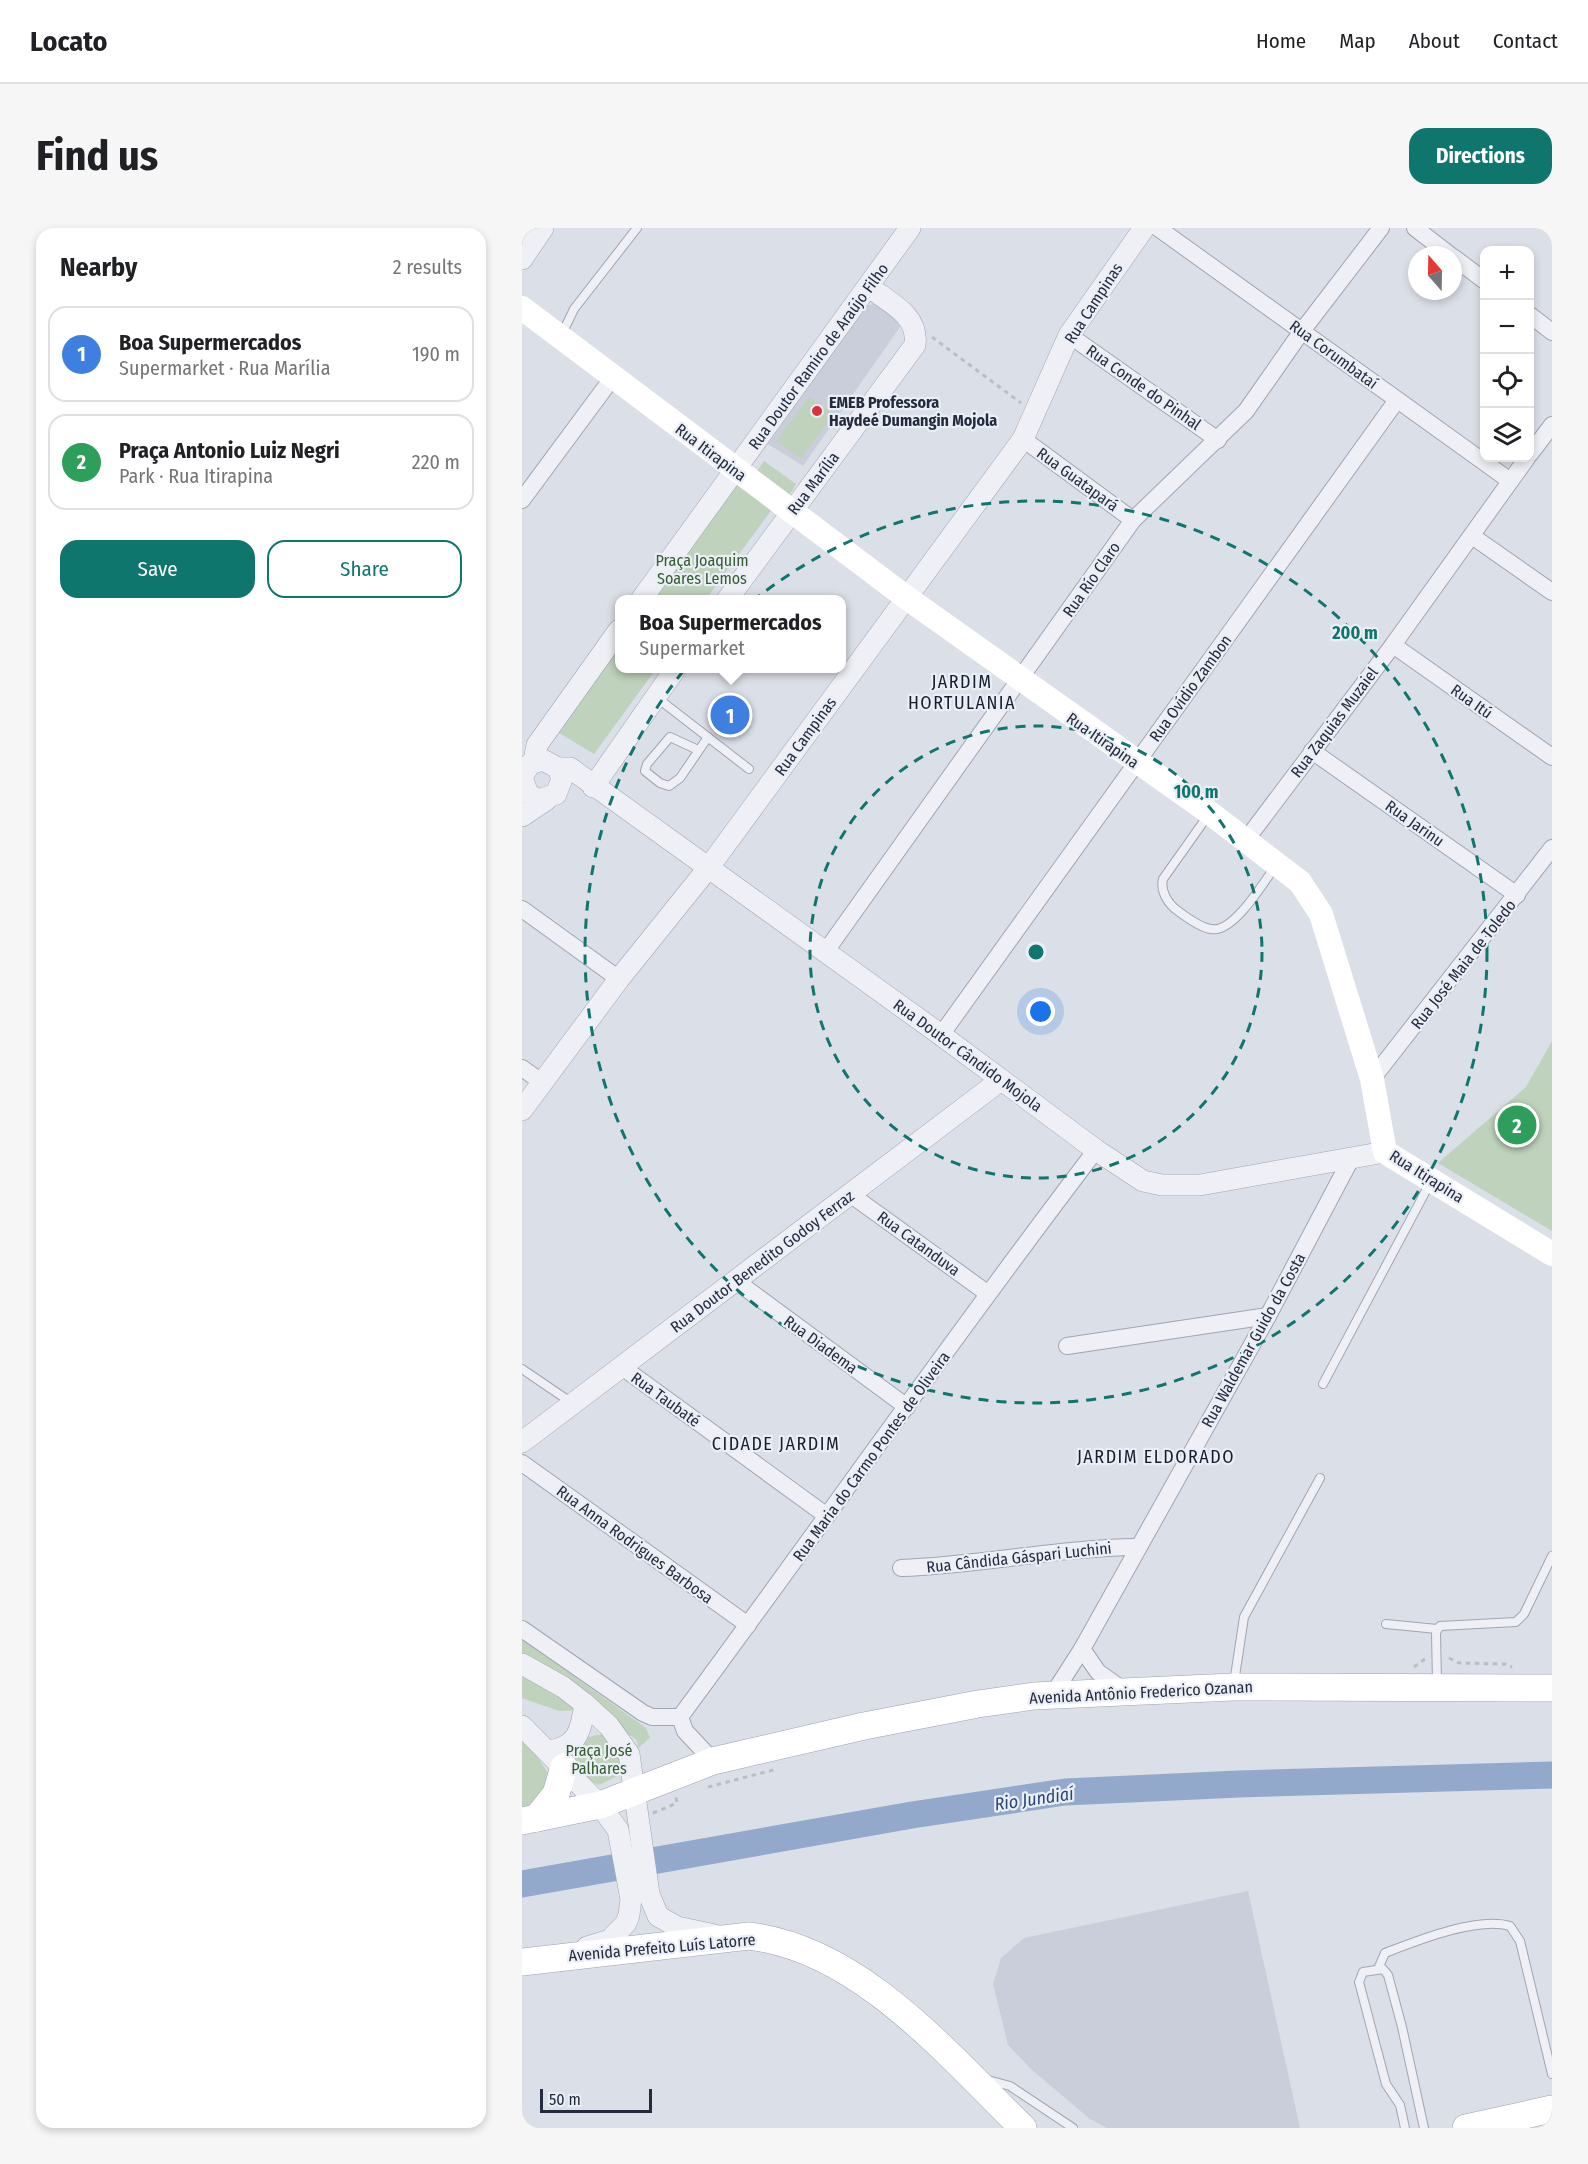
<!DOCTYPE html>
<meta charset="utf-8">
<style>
:root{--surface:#fff;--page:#f6f6f6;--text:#202124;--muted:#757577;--line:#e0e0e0;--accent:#0f766e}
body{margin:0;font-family:"Fira Sans Condensed",sans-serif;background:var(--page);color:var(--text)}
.controls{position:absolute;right:18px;top:18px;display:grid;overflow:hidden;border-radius:12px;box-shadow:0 3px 9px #0003}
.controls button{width:54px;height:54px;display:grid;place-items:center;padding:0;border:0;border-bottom:2px solid var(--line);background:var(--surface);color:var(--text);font:30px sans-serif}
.compass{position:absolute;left:886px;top:18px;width:54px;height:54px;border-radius:50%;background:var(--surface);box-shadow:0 3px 9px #0003;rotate:340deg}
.scale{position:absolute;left:18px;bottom:15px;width:112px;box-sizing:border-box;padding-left:6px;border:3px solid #242b3f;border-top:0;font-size:16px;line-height:21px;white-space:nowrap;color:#242b3f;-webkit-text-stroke:4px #eaeef5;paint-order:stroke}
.you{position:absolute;left:519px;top:784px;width:21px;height:21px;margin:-15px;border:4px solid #fff;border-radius:50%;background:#1a73e8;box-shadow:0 0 0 9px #1a73e833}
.badge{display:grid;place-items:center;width:39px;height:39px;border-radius:50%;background:var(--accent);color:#fff;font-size:20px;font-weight:700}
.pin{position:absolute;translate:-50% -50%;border:3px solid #fff;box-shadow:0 2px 6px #0006}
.popup{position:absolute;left:93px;top:367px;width:231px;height:78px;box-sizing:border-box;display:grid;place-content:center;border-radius:12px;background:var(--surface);filter:drop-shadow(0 2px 4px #0005);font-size:20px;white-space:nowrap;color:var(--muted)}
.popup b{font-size:22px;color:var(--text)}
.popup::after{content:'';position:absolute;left:50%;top:100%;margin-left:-12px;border:12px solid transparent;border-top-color:var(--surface)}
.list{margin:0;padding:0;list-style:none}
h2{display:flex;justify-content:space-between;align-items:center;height:78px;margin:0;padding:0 24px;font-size:26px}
h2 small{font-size:20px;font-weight:400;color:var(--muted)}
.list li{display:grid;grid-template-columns:39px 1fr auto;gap:18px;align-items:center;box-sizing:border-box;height:96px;margin:0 12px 12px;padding:0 12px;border:2px solid var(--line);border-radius:18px}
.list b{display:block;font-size:22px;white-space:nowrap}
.list p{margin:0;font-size:20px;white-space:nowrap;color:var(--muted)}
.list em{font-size:20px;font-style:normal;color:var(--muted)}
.actions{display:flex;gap:12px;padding:18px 24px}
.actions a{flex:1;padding:14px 0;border:2px solid var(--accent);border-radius:18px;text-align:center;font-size:21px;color:var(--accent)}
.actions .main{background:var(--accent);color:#fff}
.icon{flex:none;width:33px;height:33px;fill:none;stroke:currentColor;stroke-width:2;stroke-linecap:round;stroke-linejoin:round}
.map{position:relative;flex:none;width:1030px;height:1900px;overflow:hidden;border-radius:18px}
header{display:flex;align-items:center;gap:36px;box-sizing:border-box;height:84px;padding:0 30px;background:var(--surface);border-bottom:2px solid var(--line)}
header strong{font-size:28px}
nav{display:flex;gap:33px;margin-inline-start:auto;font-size:21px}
.intro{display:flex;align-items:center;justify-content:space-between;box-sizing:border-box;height:144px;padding:0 36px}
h1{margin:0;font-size:42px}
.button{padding:15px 27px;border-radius:18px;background:var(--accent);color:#fff;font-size:21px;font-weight:700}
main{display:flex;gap:36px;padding:0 36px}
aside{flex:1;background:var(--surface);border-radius:18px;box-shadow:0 3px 9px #0003}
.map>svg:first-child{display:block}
</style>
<header>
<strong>Locato</strong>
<nav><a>Home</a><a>Map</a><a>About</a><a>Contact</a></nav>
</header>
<div class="intro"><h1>Find us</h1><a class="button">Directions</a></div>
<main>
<aside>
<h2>Nearby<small>2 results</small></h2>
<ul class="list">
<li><span class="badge" style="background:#3f7fe0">1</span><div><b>Boa Supermercados</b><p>Supermarket · Rua Marília</p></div><em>190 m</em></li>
<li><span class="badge" style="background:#2e9e5b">2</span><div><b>Praça Antonio Luiz Negri</b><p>Park · Rua Itirapina</p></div><em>220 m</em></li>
</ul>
<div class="actions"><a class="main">Save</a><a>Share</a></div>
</aside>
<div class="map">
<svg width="1030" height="1900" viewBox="0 0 1030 1900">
<rect width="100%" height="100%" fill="#dbdfe7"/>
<g fill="#c9ceda">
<polygon points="354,75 370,84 378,99 281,238 246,216 344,78"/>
<polygon points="726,1663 778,1900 585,1900 568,1891 510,1842 486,1817 471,1756 479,1730 502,1710"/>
</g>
<g fill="#bfd2bb">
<polygon points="287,169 311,187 279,231 254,213"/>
<polygon points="242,233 274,256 267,268 233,246"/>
<polygon points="217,254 254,276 184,371 131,372"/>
<polygon points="97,418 97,440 134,441 72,526 34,503"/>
<polygon points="1030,813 1030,1003 916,935 1004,859"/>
<polygon points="0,1411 124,1500 128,1510 116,1520 115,1512 69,1482 37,1483 0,1470"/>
<polygon points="0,1506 38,1563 0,1588"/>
<polygon points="75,1507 83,1507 103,1534 97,1547 77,1557 58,1549 53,1534 53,1521 63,1510"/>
</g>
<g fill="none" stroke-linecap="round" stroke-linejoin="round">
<polyline stroke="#92a9cc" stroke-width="27" points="0,1656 390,1587 543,1564 717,1556 1030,1547"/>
<defs>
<g id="service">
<polyline points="40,106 52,81 115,0"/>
<polyline points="134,469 227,541"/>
<polyline points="176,522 148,509 125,536 123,543 138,555 147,558 158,550 186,509"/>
<path d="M 687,586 L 641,651 C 638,663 646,676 656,683 C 664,689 679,700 689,701 C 711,706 742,654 754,637"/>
<polyline points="0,1141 50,1175"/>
<polyline points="801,1156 908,955"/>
<polyline points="864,1396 915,1401"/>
<polyline points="712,1455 722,1389 798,1250"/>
<polyline points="915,1455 914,1404 918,1398 994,1394 1002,1386 1030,1328"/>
<path d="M 856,1741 L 863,1725 C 894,1713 956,1688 988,1698 L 998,1713 L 1030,1846"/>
<polyline points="466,1852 488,1858 551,1900"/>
<polyline points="883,1900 878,1877 864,1856 837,1754 841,1744 861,1741 866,1747 880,1799 902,1900"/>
</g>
<g id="minor">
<polyline points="636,0 987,252"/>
<polyline points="893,0 928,27"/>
<polyline points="931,29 963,53"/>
<polyline points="1008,87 1030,104"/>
<polyline points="547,107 696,212"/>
<polyline points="501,211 611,292"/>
<polyline points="1008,226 1030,197"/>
<polyline points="0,272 91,149"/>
<polyline points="950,308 1030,364"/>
<polyline points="871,417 1030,529"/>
<polyline points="790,523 995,667"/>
<polyline points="724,612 871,417 1005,230"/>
<polyline points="0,681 97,751"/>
<polyline points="304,723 611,292 724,183 780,103 859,0"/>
<polyline points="419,807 875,172"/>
<polyline points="0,840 21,855"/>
<polyline points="850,851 1030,620"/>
<polyline points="328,966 465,1065"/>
<polyline points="214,1053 385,1179"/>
<polyline points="545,1118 746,1088"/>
<polyline points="100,1139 305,1288"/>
<polyline points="0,1235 226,1397"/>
<path d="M 379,1340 C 458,1337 536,1320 615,1319"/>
<polyline points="0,1401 121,1485 130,1489 158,1489"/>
<polyline points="560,1421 576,1444 603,1463"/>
<polyline points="531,1466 560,1421 746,1088 830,929"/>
<path d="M 158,1489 C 297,1301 432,1108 574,922"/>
<polyline points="158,1489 163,1503 191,1533"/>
</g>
<g id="tertiary">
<polyline points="0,31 21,0"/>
<polyline points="119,372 388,0"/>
<path d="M 205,372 L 393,117 C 397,87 368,75 347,59"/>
<polyline points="12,533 15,517 97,402"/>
<polyline points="36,540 48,540 419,807 574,922 621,953 640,957 678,957 863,924"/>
<polyline points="0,549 8,536 21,532 36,540 40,551 34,566 17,572 6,566 0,550"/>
<polyline points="71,559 154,440"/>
<polyline points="0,588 24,572"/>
<polyline points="0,882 97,751 187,639 501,211 547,107 622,0"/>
<polyline points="0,1214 479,852"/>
<polyline points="0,1436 41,1459 63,1476 87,1498 107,1526 127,1666 136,1688 155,1699 193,1707"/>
<polyline points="0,1498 78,1577 96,1602 109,1671 107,1687 104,1695 88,1712 65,1719"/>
<path d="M 26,1523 C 56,1520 59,1502 63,1476"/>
</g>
<g id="primary">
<polyline points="15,1590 34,1566 42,1539"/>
<polyline points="0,1593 78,1577 191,1533 342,1498 456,1476 512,1468 711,1459 1030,1460"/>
<path d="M 0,1734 L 227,1708 C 338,1721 425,1826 501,1900"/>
<polyline points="944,1900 1030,1881"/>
</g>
</defs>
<use href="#service" stroke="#a0a5b1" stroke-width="10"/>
<use href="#minor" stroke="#a0a5b1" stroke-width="18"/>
<use href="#tertiary" stroke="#a0a5b1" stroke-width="22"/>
<use href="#primary" stroke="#99a2b4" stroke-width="28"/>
<g stroke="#b9bdc6" stroke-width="3" stroke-dasharray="4.5 4.5" stroke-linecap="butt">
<polyline points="410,109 499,175"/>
<polyline points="927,1430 937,1435 983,1436 990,1439"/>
<polyline points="892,1439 903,1431"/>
<polyline points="186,1559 255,1541"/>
<polyline points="131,1585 155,1575 154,1569"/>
</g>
<use href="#service" stroke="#eef0f5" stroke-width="8"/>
<use href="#minor" stroke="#eef0f5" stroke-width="16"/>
<use href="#tertiary" stroke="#eef0f5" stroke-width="21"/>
<polyline stroke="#fff" stroke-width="24" points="0,80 385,370 688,585 778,654 799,686 850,851 863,924 1030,1026"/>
<use href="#primary" stroke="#fff" stroke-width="27"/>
</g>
<g fill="none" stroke="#0f766e" stroke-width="3" stroke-dasharray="10 8">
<circle cx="514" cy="724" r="226"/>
<circle cx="514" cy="724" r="451"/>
</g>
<circle fill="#dc313d" stroke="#eaeef5" stroke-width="2" cx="295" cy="183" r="6"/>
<g text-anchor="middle" stroke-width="4.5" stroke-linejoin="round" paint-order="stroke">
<g font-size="16" fill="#242b3f" stroke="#eaeef5">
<text transform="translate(571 75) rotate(-57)" y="6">Rua Campinas</text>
<text transform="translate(812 126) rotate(36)" y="6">Rua Corumbataí</text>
<text transform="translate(296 128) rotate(-54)" y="6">Rua Doutor Ramiro de Araújo Filho</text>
<text transform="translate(622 159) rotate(35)" y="6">Rua Conde do Pinhal</text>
<text transform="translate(189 224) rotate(37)" y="6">Rua Itirapina</text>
<text transform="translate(556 251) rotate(36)" y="6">Rua Guatapará</text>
<text transform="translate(291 255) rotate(-53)" y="6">Rua Marília</text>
<text transform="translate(569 351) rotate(-55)" y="6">Rua Río Claro</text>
<text transform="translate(668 460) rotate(-54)" y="6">Rua Ovídio Zambon</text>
<text transform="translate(950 473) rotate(35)" y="6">Rua Itú</text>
<text transform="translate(812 494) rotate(-53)" y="6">Rua Zaquias Muzaiel</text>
<text transform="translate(283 508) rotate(-54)" y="6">Rua Campinas</text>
<text transform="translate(581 512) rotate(35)" y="6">Rua Itirapina</text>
<text transform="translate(893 595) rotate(35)" y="6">Rua Jarinu</text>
<text transform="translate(941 736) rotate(-52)" y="6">Rua José Maia de Toledo</text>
<text transform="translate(446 827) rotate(36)" y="6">Rua Doutor Cândido Mojola</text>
<text transform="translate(905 948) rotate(32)" y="6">Rua Itirapina</text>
<text transform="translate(397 1015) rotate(36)" y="6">Rua Catanduva</text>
<text transform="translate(240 1033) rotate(-37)" y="6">Rua Doutor Benedito Godoy Ferraz</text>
<text transform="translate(731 1112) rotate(-61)" y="6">Rua Waldemar Guido da Costa</text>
<text transform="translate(299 1116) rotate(36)" y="6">Rua Diadema</text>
<text transform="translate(144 1171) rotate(36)" y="6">Rua Taubaté</text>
<text transform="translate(349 1228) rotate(-54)" y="6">Rua Maria do Carmo Pontes de Oliveira</text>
<text transform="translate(113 1316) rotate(36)" y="6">Rua Anna Rodrigues Barbosa</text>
<text transform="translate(497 1329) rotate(-6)" y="6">Rua Cândida Gáspari Luchini</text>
<text transform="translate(619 1464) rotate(-3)" y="6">Avenida Antônio Frederico Ozanan</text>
<text transform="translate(140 1719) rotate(-5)" y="6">Avenida Prefeito Luís Latorre</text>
</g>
<g font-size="16" font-weight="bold" fill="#242b3f" stroke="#eaeef5" text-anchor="start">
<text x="307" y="180">EMEB Professora<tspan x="307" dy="18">Haydeé Dumangin Mojola</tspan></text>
</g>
<g font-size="16" fill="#355c30" stroke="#eaeef5">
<text x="180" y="338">Praça Joaquim<tspan x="180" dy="18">Soares Lemos</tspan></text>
<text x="77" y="1528">Praça José<tspan x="77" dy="18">Palhares</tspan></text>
</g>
<g font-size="18" letter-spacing="1.5" fill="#161d2f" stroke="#eaeef5">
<text x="440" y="460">JARDIM<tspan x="440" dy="21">HORTULANIA</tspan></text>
<text x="254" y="1222">CIDADE JARDIM</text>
<text x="634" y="1235">JARDIM ELDORADO</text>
</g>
<g font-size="18" font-style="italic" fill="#2a4677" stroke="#eaeef5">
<text transform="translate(512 1571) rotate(-8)" y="6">Rio Jundiaí</text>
</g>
</g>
<circle cx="514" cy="724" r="9" fill="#0f766e" stroke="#eaeef5" stroke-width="3"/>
<g font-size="18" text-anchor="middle" font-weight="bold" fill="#0f766e" stroke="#eaeef5" stroke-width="4.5" stroke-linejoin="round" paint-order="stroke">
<text x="833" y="411">200 m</text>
<text x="674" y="570">100 m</text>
</g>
</svg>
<div class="controls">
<button>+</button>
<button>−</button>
<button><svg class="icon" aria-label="locate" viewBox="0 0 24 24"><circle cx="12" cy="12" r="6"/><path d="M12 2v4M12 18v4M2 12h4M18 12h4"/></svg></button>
<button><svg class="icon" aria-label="layers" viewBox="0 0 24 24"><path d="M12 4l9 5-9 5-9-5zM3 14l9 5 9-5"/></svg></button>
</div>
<svg class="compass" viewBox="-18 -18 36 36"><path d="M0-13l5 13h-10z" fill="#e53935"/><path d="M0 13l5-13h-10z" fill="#757577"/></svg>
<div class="scale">50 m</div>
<div class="you"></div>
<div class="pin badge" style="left:208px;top:487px;background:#3f7fe0">1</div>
<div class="popup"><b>Boa Supermercados</b>Supermarket</div>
<div class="pin badge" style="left:995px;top:897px;background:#2e9e5b">2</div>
</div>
</main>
